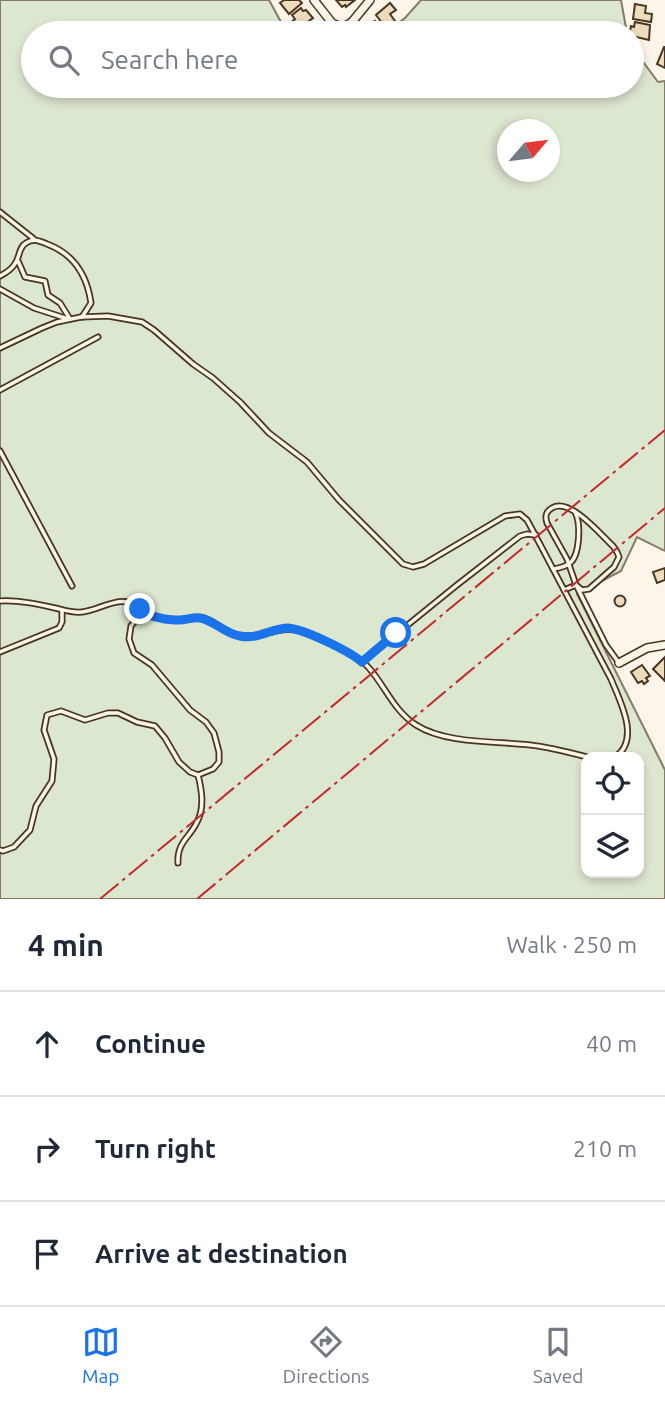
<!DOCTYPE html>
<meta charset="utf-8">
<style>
:root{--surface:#fff;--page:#f6f6f7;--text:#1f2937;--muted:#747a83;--line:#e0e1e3;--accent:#1a73e8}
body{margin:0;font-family:Ubuntu,sans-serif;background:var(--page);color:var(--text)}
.controls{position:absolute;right:21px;bottom:21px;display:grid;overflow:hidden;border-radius:14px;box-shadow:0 4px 10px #0003}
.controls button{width:63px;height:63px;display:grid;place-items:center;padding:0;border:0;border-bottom:2px solid var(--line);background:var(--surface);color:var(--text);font:35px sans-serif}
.compass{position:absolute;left:497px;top:119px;width:63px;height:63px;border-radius:50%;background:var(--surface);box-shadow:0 4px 10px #0003;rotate:62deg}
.stop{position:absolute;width:21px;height:21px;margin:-16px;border:5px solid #1a73e8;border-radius:50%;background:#fff}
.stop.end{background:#1a73e8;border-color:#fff;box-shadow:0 2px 7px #0008}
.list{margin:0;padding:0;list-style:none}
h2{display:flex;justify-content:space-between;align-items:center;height:91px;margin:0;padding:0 28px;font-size:30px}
h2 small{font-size:23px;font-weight:400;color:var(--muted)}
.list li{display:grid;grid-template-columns:46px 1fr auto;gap:21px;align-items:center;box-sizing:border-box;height:105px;padding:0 28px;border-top:2px solid var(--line)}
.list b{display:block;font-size:26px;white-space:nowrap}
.list em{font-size:23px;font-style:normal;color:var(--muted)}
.icon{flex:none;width:38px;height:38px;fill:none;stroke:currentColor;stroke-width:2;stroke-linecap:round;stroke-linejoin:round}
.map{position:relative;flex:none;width:665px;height:899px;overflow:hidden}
.search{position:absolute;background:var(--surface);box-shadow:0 4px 10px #0003;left:21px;right:21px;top:21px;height:77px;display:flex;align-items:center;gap:18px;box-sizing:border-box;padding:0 24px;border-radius:38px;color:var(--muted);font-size:26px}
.sheet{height:406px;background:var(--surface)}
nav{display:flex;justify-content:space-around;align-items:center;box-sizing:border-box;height:98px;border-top:2px solid var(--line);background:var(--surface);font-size:19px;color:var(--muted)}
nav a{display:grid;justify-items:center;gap:4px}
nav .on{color:var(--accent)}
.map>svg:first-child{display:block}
</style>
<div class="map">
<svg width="665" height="899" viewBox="0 0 665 899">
<rect width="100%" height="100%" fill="#fbf6e9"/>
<g fill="#dce7d0" stroke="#887966" stroke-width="2" fill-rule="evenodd">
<path d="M 0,0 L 269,0 L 287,33 L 33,33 L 33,86 L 632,86 L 632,47 L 658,82 L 665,81 L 665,551 L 637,537 L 621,571 L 577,594 L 665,770 L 665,899 L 0,899 ZM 508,130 L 550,130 L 550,172 L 508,172 ZM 586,757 L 639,757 L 639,873 L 586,873 Z"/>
<polygon points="421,0 621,0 627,33 385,33 405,18"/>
</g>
<g fill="#ecdcbc" stroke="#4a3520" stroke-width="2">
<polygon points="284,0 299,0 302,3 289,14 280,3"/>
<polygon points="336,0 355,0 346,7 345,5 342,7"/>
<polygon points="390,3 396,10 390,14 395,21 386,28 376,15"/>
<polygon points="635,4 646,6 645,13 652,14 651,22 633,19"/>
<polygon points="301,8 303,11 306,10 313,18 295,31 289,24 295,19 292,15"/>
<polygon points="375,21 382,30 379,33 376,31 375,32 376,33 360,33"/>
<polygon points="635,22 650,25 649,40 632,36 630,31 631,26 634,27"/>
<polygon points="313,23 318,29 313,33 299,33"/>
<polygon points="664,47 665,47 665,68 657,64"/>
<polygon points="665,568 665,580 657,583 653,572"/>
<circle cx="620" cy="601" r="5.5"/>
<polygon points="665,657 665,681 653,669"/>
<polygon points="642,665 650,676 646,678 648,681 644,684 642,681 638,683 631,672"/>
</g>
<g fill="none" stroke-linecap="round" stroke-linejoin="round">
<defs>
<g id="lane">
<polyline points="0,212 34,239"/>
<polyline points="18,261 25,277 45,281 48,295 60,303 70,319"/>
<path d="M 0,276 C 6,273 13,268 16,262 C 20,255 19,247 26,243 C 34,238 40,241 47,244 C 74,254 87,275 91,303 L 82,317"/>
<polyline points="0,289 34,308 68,319"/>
<path d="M 0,348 L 42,328 L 57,322 L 81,317 L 108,316 L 142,322 L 154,330 L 193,364 L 213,378 L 240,402 L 269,433 L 307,462 L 339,500 L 403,564 L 413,567 L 424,564 L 505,516 L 520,514 L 527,520 L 533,531 L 611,679 C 620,701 641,740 615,757"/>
<polyline points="0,390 98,337"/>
<polyline points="0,451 72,586"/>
<path d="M 553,569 C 559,568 566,567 570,563 C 580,555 581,523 575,512"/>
<path d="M 564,590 L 576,585 L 582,590 L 589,589 L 614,567 L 619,557 L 617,552 L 613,546 C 601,535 570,497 552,508 C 545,512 545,517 547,523 L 567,559 L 576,585 L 606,645 L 619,663"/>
<path d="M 0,601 C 19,600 37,604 55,608 C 64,610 72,613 82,612 C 101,610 128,589 141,613 L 131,626 L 129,639 L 134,653 L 152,665 L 190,710 L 206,722 L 214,733 L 219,752 L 219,762 L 213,769 L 198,775 L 190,772 L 179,762 L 165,738 L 155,726 L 137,722 L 118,713 L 108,713 L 85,720 L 61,711 L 47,715 L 44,730 L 54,759 L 52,781 L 36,806 L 30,830 L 14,847 L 3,851 L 0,850"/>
<path d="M 141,613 C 152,616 166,620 178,620 C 187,620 195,616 204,618 C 217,622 228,635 242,636 C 262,638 280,625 299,631 C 318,637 356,653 369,668 C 385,686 394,711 416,725 C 446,744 495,741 530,745 C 549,747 568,752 587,757"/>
<polyline points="0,652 59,628 62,622 62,611"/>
<polyline points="362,662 457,585 520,536 527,534 536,535"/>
<path d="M 178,863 C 177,843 188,839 196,824 C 205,809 202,791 198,775"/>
</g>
<g id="street">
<polyline points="314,0 332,23 343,28 352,22 370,0"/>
<polyline points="619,663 647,648 665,645"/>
</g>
</defs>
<use href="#lane" stroke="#4a3520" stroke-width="7"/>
<use href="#street" stroke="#4a3520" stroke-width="10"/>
<use href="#lane" stroke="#fbf6e9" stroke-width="3.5"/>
<use href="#street" stroke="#fbf6e9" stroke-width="7"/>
<g stroke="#c62828" stroke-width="2" stroke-dasharray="24 5 3.5 5" stroke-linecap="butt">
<polyline points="100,899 665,430"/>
<polyline points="197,899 665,508"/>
</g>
</g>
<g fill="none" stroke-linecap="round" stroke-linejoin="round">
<path stroke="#1a73e8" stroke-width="9" d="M 140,609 L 141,613 C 153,616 167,621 179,620 C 186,620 193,617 200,618 C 214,620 225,634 240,636 C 258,640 272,628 288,628 C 304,629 349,651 362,662 L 396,633"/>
</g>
</svg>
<div class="controls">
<button><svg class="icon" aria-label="locate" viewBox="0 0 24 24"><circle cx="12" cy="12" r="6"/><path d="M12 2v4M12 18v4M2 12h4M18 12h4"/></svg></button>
<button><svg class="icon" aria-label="layers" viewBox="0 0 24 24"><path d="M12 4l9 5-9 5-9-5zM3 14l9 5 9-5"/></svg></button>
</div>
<svg class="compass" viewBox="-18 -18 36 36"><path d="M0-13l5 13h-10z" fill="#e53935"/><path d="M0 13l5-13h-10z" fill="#747a83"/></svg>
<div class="stop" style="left:396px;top:633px"></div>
<div class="stop end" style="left:140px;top:609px"></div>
<div class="search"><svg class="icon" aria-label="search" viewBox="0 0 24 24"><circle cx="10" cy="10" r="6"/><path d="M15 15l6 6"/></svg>Search here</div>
</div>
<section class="sheet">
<h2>4 min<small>Walk · 250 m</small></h2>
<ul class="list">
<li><svg class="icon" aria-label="ahead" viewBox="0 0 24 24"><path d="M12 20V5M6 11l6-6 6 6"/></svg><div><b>Continue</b></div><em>40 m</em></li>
<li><svg class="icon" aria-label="right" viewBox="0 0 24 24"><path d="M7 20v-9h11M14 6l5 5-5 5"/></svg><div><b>Turn right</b></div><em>210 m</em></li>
<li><svg class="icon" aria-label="arrive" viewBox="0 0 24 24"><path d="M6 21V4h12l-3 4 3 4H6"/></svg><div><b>Arrive at destination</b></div></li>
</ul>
</section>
<nav>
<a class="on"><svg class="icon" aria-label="map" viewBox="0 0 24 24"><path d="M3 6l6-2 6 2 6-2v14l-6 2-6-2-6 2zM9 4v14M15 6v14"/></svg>Map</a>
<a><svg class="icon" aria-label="directions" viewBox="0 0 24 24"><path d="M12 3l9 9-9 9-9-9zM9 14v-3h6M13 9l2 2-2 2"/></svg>Directions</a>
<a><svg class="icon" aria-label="saved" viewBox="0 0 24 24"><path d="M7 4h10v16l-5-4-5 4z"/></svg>Saved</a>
</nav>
